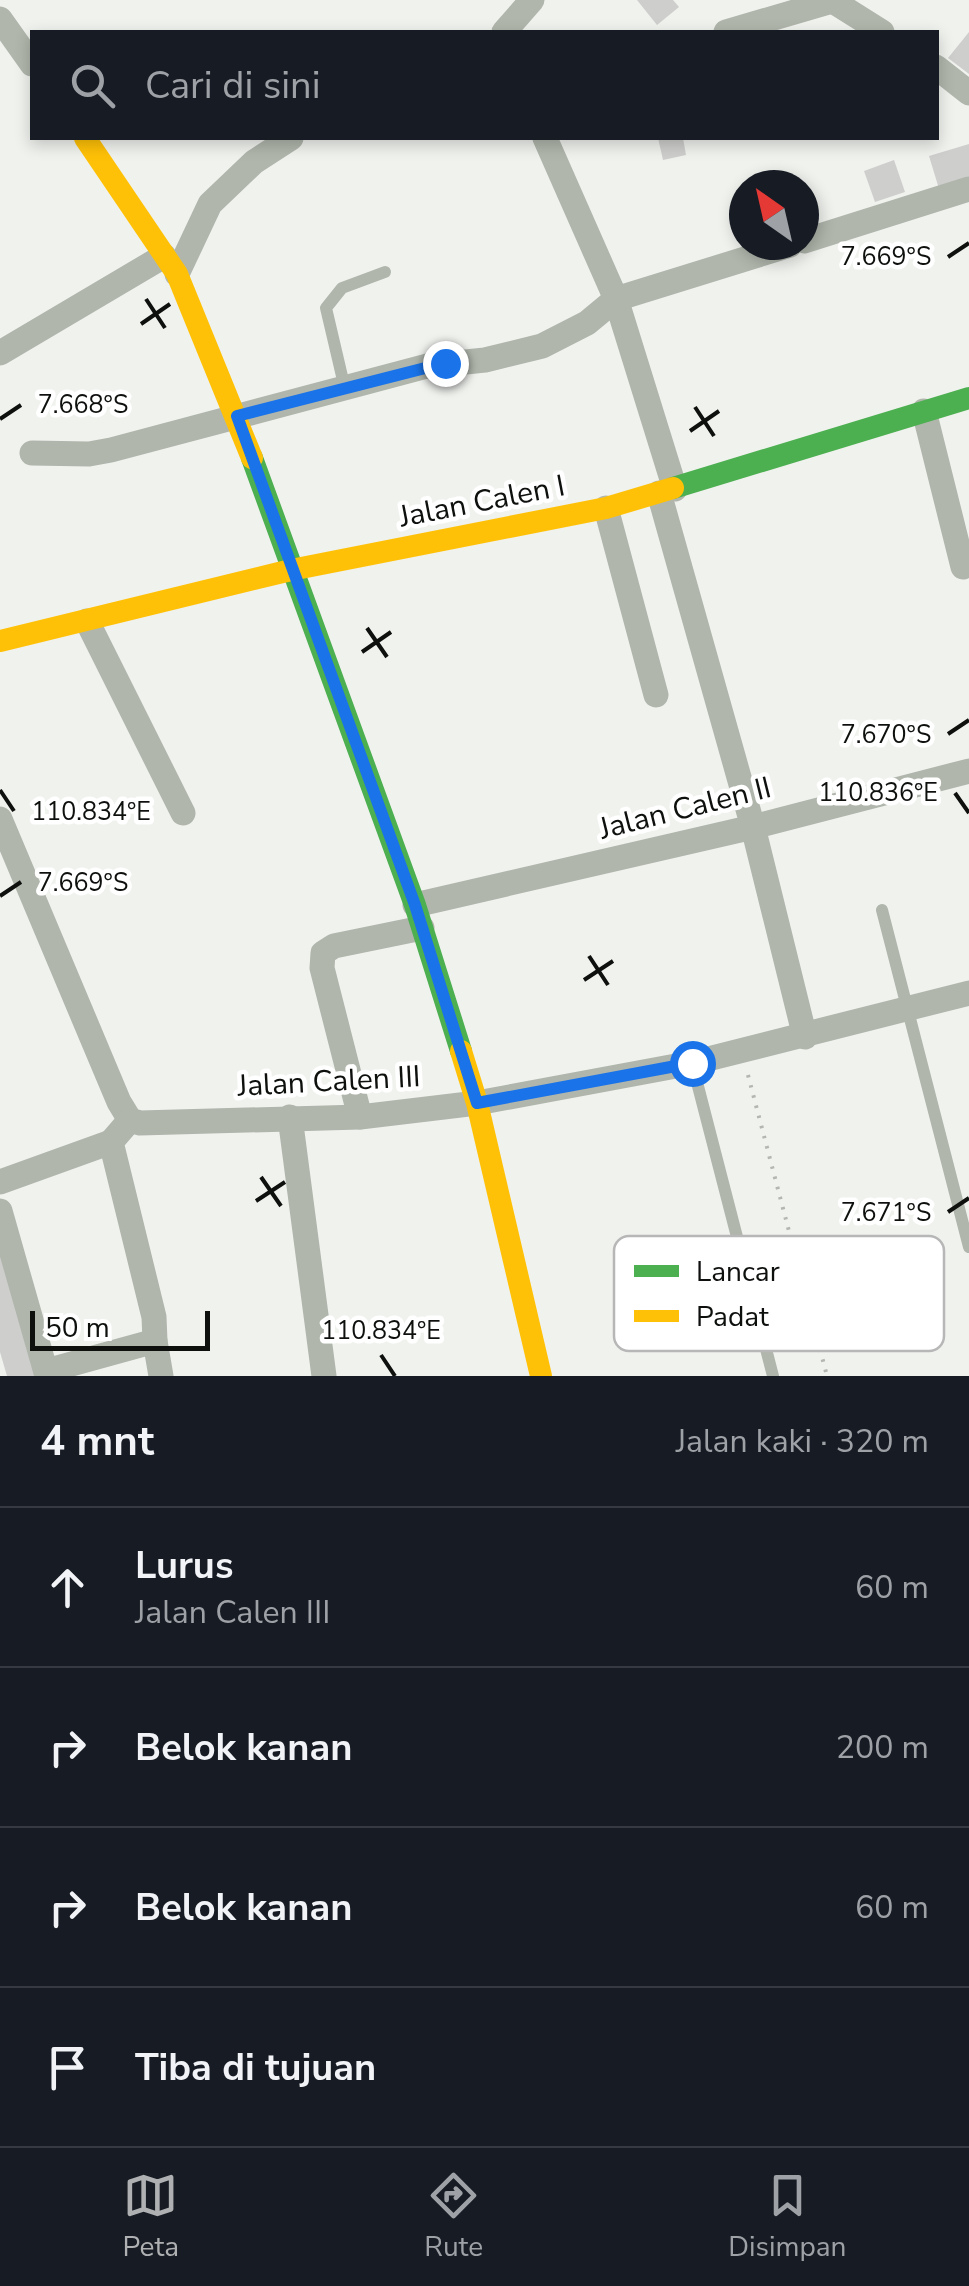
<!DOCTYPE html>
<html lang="id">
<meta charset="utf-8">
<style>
:root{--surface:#171b24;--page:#20242c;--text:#f1f3f6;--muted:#9ea1a6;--line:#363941;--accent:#aeb0b1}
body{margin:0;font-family:"Nunito Sans",sans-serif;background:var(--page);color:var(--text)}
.compass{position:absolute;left:729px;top:170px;width:90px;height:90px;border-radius:50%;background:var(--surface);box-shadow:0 5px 15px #0003;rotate:326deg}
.scale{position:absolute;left:30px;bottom:25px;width:180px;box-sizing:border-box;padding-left:10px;border:5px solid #0e100e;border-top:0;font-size:28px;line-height:35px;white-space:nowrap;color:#0e100e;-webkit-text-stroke:8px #fefffe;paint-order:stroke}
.stop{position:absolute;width:30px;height:30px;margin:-22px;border:8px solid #1a73e8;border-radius:50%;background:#fff}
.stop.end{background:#1a73e8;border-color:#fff;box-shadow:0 2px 10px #0008}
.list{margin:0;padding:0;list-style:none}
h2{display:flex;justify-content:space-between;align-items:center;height:130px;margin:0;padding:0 40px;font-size:42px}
h2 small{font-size:32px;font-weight:400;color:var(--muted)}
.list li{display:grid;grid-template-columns:65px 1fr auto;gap:30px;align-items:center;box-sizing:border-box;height:160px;padding:0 40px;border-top:2px solid var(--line)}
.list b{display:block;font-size:38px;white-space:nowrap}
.list p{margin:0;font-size:32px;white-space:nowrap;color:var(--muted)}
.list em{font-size:32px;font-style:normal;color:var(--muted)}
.icon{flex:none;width:55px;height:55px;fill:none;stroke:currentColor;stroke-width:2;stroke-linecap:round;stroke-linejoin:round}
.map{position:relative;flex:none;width:969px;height:1376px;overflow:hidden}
.search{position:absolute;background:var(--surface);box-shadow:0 5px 15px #0003;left:30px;right:30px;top:30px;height:110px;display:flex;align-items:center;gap:25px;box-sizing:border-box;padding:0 35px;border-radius:0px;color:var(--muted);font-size:38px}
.sheet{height:770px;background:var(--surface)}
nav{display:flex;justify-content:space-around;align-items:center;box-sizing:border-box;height:140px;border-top:2px solid var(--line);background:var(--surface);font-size:28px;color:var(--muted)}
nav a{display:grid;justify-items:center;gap:5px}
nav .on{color:var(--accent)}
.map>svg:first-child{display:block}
</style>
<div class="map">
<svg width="969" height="1376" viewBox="0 0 969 1376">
<rect width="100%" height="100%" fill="#f0f2ee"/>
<g fill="#cecfcd">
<polygon points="637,0 673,0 679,7 657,25"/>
<polygon points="969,32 969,74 948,58"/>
<polygon points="658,138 683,138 686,155 663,160"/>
<polygon points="969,144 969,183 940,192 929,156"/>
<polygon points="894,160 905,192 875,202 864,171"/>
<polygon points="0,1242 43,1376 7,1376 0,1352"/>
</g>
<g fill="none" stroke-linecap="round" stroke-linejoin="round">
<polyline stroke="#b4b7b1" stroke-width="4" stroke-dasharray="2.5 8" stroke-linecap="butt" points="748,1075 827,1376"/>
<g stroke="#b0b6ac" stroke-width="12">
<polyline points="345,389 326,308 342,288 385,272"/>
<polyline points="882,910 969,1247"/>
<polyline points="692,1063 773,1376"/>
</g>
<g stroke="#b0b6ac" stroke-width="25">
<polyline points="831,0 882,32"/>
<polyline points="0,19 32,64"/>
<polyline points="504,32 532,0"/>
<polyline points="726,32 832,1"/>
<polyline points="936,67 969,93"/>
<polyline points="545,138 616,299 675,489"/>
<polyline points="804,241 969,189"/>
<polyline points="177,274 210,204 254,162 291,138"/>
<polyline points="0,353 164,256"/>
<polyline points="924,411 963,567"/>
<polyline points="32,453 89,454 111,450 427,366 485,360 542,346 587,323 616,299 790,245"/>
<polyline points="659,493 753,827 805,1037"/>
<polyline points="606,508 656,695"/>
<polyline points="87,621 183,813"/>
<polyline points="0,819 119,1102 130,1120 140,1123 360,1117 477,1103 692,1063 969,993"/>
<polyline points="415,905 753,827 969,771"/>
<polyline points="290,1117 324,1376"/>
<polyline points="360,1117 322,968 323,953 334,946 422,928"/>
<polyline points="0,1182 111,1142"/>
<polyline points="0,1211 47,1376"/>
<polyline points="155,1341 161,1376"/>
<polyline points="46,1371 155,1341 154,1317 111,1142 130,1120"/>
</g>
<g stroke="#4caf50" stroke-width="22">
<polyline points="252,458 415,905 461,1051"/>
<polyline points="673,488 969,398"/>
</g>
<g stroke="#ffc107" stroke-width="22">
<polyline points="85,138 177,274 252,458"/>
<polyline points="0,641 291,570 606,508 673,488"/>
<polyline points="461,1051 477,1103 541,1376"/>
</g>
</g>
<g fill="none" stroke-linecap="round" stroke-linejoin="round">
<polyline stroke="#1a73e8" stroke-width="12" points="445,363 237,416 415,905 477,1103 692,1063"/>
</g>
<path fill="none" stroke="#0e100e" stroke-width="4" d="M 948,257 L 969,243M 146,299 L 165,328M 141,324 L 170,304M 695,407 L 714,436M 0,419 L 21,405M 690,431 L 719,411M 367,628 L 387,657M 362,652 L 391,632M 948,734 L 969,720M 0,790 L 14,811M 955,793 L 969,813M 0,896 L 21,882M 589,956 L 608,985M 584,980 L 613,961M 261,1177 L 281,1206M 256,1201 L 285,1182M 948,1212 L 969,1198M 381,1355 L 395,1376"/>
<g text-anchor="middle" stroke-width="9" stroke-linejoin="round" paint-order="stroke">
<g font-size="30" fill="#0e100e" stroke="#fefffe">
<text transform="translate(482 501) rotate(-11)" y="10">Jalan Calen I</text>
<text transform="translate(685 808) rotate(-14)" y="10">Jalan Calen II</text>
<text transform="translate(329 1081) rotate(-3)" y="10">Jalan Calen III</text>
</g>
</g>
<rect x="614" y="1236" width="330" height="115" rx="15" fill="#fefffe" stroke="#b6b7b6" stroke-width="2.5"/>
<rect x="634" y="1265" width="45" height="12" fill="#4caf50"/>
<rect x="634" y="1310" width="45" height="12" fill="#ffc107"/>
<g font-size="28" fill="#0e100e">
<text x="696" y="1281">Lancar</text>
<text x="696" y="1326">Padat</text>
</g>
<g font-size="25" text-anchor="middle" fill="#0e100e" stroke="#fefffe" stroke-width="9" stroke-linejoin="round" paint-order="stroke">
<text x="886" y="265">7.669°S</text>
<text x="83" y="413">7.668°S</text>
<text x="886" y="743">7.670°S</text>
<text x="878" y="801">110.836°E</text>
<text x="91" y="820">110.834°E</text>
<text x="83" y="891">7.669°S</text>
<text x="886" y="1221">7.671°S</text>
<text x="381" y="1339">110.834°E</text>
</g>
</svg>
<svg class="compass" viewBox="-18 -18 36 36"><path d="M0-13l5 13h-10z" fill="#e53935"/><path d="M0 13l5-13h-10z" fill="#9ea1a6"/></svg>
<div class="scale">50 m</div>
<div class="stop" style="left:692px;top:1063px"></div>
<div class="stop end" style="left:445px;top:363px"></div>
<div class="search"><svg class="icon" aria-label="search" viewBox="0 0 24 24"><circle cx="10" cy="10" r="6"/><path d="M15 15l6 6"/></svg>Cari di sini</div>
</div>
<section class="sheet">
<h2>4 mnt<small>Jalan kaki · 320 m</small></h2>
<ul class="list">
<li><svg class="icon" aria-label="ahead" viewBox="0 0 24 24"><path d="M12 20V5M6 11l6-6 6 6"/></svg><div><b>Lurus</b><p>Jalan Calen III</p></div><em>60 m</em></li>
<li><svg class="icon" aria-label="right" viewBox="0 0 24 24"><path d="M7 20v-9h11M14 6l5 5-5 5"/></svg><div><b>Belok kanan</b></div><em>200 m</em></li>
<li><svg class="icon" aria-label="right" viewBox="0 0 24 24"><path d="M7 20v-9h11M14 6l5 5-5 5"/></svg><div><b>Belok kanan</b></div><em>60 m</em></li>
<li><svg class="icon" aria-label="arrive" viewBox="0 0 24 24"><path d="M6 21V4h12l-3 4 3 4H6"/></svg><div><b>Tiba di tujuan</b></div></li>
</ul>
</section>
<nav>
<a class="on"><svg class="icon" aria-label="map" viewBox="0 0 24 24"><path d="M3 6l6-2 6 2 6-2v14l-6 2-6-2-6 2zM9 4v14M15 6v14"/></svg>Peta</a>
<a><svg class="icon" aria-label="directions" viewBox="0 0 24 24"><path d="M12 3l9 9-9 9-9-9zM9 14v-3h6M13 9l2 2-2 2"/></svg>Rute</a>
<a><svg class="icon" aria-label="saved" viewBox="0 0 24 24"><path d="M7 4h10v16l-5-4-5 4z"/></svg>Disimpan</a>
</nav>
